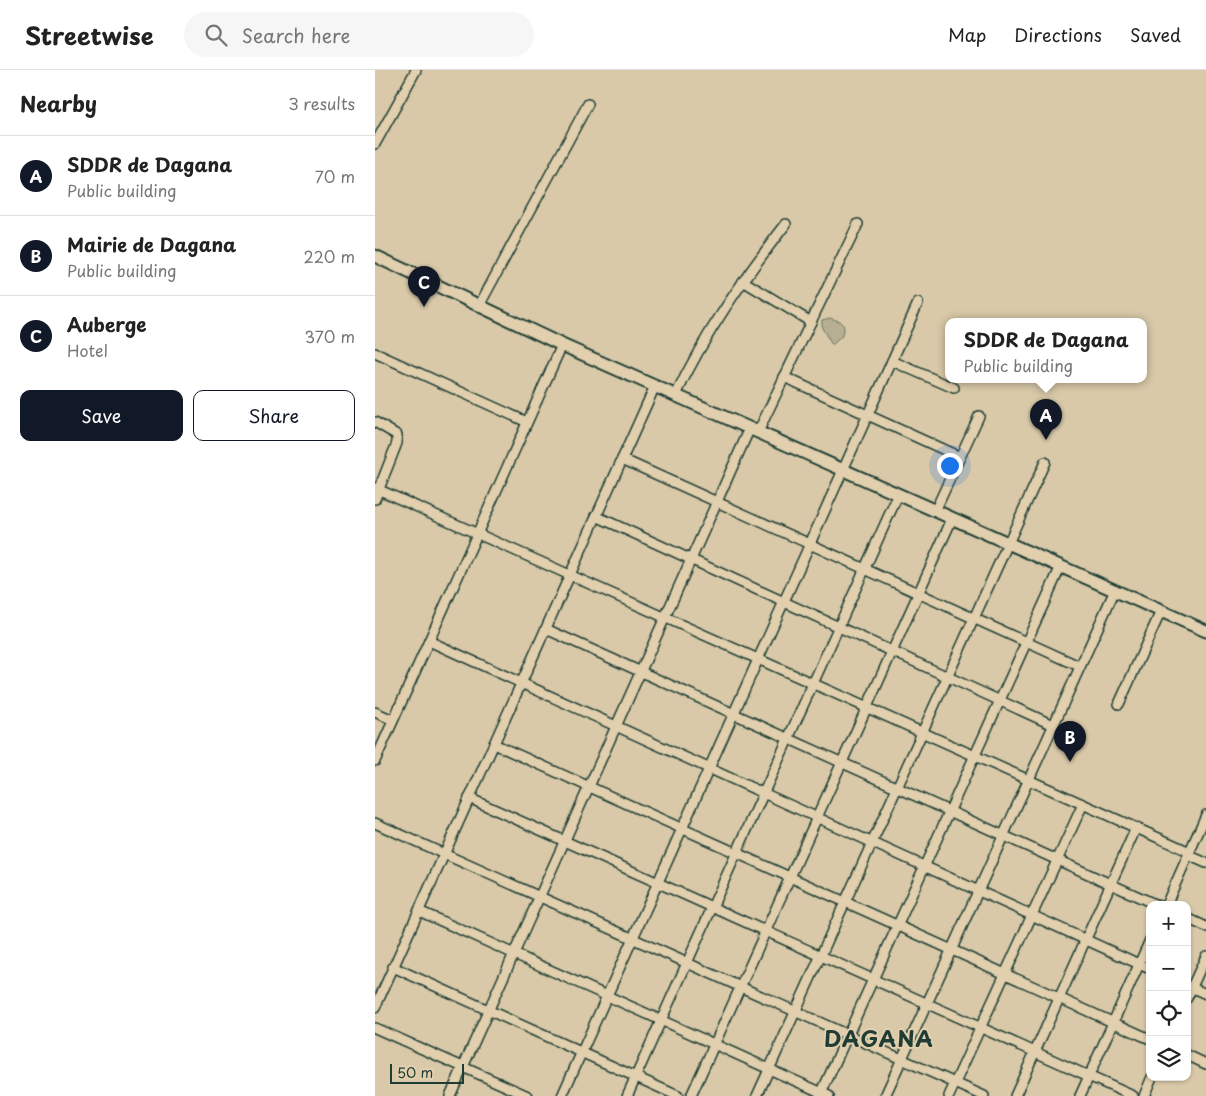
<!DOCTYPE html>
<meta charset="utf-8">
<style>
:root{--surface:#fff;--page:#f6f6f6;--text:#222;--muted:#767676;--line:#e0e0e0;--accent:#111827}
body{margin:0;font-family:"Playpen Sans",sans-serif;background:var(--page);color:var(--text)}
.controls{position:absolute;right:15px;bottom:15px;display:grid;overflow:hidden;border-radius:10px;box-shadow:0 1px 4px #0004}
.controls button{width:45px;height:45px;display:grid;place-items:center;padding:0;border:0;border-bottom:1px solid var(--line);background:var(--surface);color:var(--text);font:25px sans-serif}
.scale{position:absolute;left:15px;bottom:12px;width:74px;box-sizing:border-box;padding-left:5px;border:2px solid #1f3d34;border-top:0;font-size:14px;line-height:18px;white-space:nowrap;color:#1f3d34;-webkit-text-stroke:4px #e1cfad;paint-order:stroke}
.you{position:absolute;left:574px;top:395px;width:18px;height:18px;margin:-12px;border:4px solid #fff;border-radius:50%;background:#1a73e8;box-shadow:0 0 0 8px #1a73e833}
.badge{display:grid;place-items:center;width:32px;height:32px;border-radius:50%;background:var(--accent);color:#fff;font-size:16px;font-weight:700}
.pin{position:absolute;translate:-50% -41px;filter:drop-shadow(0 1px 2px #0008)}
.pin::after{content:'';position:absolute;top:26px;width:18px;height:15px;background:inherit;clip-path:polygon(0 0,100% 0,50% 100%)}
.popup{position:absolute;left:570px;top:248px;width:202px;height:65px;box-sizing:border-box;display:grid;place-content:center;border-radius:10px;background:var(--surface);filter:drop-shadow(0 1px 4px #0005);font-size:16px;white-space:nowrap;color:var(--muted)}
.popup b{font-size:19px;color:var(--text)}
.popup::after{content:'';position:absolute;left:50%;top:100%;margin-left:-10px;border:10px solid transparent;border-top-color:var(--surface)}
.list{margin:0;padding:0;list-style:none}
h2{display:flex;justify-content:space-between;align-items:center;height:65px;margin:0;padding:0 20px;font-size:21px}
h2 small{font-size:16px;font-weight:400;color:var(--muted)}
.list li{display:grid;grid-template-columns:32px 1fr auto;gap:15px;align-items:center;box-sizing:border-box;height:80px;padding:0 20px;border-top:1px solid var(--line)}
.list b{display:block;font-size:19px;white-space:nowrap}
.list p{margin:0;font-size:16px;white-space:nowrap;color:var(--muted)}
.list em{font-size:16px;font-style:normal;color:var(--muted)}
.actions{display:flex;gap:10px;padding:15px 20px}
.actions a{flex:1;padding:11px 0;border:1px solid var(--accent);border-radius:10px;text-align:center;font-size:18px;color:var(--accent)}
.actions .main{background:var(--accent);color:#fff}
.icon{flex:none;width:28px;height:28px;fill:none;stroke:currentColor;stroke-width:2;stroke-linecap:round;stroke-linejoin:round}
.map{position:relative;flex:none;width:831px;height:1026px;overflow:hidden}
header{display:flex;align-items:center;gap:30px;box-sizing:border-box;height:70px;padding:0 25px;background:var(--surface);border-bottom:1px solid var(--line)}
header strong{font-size:24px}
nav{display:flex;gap:28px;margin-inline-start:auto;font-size:18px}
.search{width:350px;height:45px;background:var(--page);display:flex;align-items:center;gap:12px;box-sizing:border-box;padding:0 18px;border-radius:28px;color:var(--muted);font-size:19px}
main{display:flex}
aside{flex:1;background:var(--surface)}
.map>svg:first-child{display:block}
</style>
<header>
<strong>Streetwise</strong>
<div class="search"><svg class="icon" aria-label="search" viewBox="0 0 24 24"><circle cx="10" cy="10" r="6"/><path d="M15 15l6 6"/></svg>Search here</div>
<nav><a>Map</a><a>Directions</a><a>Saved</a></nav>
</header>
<main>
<aside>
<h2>Nearby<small>3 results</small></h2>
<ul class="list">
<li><span class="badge">A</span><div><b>SDDR de Dagana</b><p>Public building</p></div><em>70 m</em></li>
<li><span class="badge">B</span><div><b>Mairie de Dagana</b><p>Public building</p></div><em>220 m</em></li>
<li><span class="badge">C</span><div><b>Auberge</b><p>Hotel</p></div><em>370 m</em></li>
</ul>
<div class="actions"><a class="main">Save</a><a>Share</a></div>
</aside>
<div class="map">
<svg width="831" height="1026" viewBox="0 0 831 1026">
<rect width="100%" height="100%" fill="#d9c9a8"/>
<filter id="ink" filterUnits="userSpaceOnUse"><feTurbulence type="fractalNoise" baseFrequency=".02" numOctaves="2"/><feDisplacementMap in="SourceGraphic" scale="10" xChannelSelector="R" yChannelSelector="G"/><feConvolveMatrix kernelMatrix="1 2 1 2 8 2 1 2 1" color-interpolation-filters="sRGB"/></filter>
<g filter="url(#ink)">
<polygon fill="#b7af93" stroke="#6b7664" points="455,248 464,251 469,256 467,266 457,275 447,258 447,250"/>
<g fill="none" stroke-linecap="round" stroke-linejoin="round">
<defs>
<g id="street">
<polyline points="0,74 41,0"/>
<polyline points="368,211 436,252"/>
<polyline points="104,236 213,34"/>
<polyline points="0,283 152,352"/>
<polyline points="517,291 579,318"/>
<polyline points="409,307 585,387"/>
<path d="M 301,325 C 330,263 369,208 411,154"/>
<polyline points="0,352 22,365 22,373 0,429"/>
<polyline points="383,362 483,154"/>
<polyline points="247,389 704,596"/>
<polyline points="0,418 815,782"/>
<polyline points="560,441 604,346"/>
<polyline points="221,446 678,655"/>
<polyline points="171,559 782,835"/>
<polyline points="54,571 775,899"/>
<polyline points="744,634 786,541"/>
<polyline points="0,642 18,650"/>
<polyline points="119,674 775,969"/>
<polyline points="0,691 187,275"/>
<polyline points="94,728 758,1026"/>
<polyline points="0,753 609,1026"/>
<polyline points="813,785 831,793"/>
<polyline points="791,835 831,745"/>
<polyline points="44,841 454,1026"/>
<polyline points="812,848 831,857"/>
<polyline points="18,897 303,1026"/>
<polyline points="813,916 831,924"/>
<polyline points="812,928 831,886"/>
<polyline points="0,938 280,316"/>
<polyline points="0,958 153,1026"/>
<polyline points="812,985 831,994"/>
<polyline points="75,1026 375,358"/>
<polyline points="187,1026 543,233"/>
<polyline points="252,1026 523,425"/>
<polyline points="316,1026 577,449"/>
<polyline points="382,1026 670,392"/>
<polyline points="445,1026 686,496"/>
<polyline points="510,1026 740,520"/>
<polyline points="574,1026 708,734"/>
<polyline points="640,1026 761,758"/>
<polyline points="705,1026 775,870"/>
<polyline points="769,1026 777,1007"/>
</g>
<polyline id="secondary" points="0,186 187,275 831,561"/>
</defs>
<use href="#street" stroke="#1f3d34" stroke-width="12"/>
<use href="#secondary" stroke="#1f3d34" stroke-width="15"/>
<use href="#street" stroke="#e1cfad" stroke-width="9"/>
<use href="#secondary" stroke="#e1cfad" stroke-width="11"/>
</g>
</g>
<g text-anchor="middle" stroke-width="4" stroke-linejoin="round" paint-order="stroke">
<g font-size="22" font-weight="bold" letter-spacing="1" fill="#1f3d34" stroke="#e1cfad">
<text x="504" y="977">DAGANA</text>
</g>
</g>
</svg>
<div class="controls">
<button>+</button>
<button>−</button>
<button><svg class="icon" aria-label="locate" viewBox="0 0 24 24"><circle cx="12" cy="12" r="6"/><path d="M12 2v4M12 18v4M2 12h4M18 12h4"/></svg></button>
<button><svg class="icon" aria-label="layers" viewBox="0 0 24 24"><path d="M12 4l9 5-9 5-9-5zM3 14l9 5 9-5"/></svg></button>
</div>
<div class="scale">50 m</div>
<div class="you"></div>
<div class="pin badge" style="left:671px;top:370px">A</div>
<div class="popup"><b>SDDR de Dagana</b>Public building</div>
<div class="pin badge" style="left:695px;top:692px">B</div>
<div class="pin badge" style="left:49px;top:237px">C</div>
</div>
</main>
